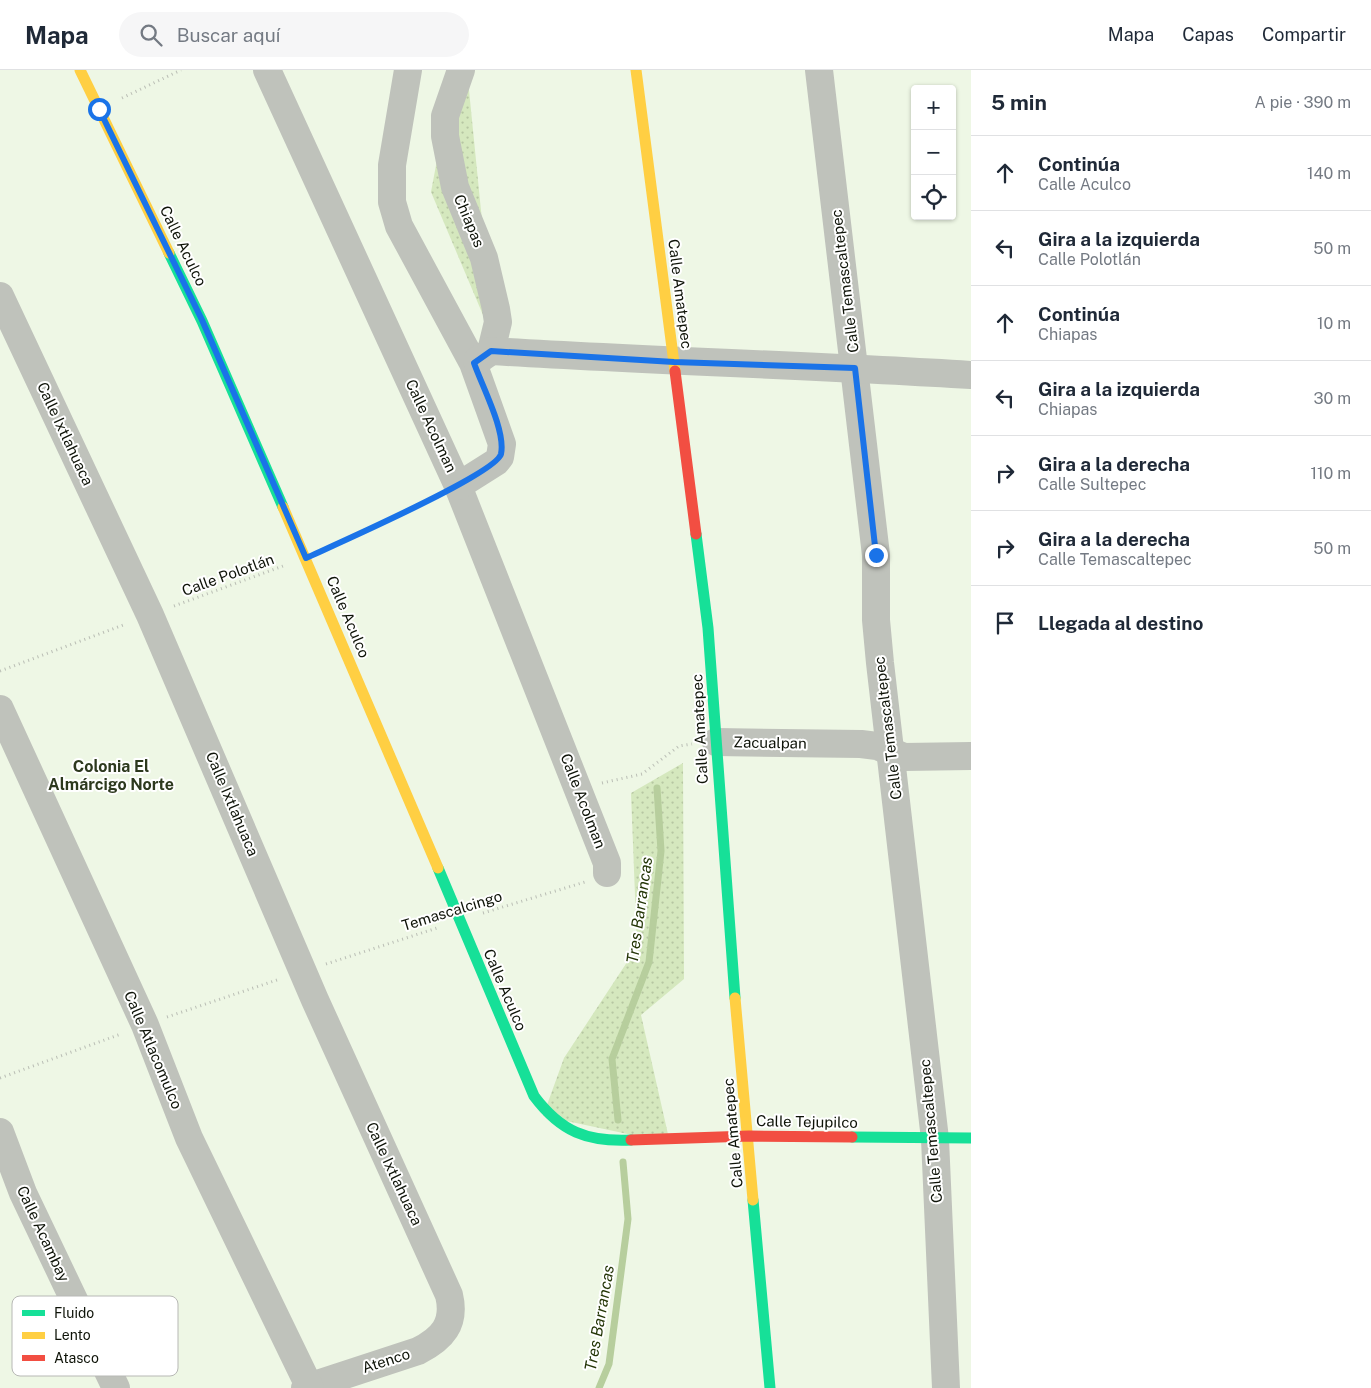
<!DOCTYPE html>
<html lang="es">
<meta charset="utf-8">
<style>
:root{--surface:#fff;--page:#f6f6f7;--text:#1f2937;--muted:#747a83;--line:#e0e1e3}
body{margin:0;font-family:"Public Sans",sans-serif;background:var(--page);color:var(--text)}
.controls{position:absolute;right:15px;top:15px;display:grid;overflow:hidden;border-radius:5px;box-shadow:0 1px 4px #0004}
.controls button{width:45px;height:45px;display:grid;place-items:center;padding:0;border:0;border-bottom:1px solid var(--line);background:var(--surface);color:var(--text);font:25px sans-serif}
.stop{position:absolute;width:15px;height:15px;margin:-11px;border:4px solid #1a73e8;border-radius:50%;background:#fff}
.stop.end{background:#1a73e8;border-color:#fff;box-shadow:0 1px 5px #0008}
.list{margin:0;padding:0;list-style:none}
h2{display:flex;justify-content:space-between;align-items:center;height:65px;margin:0;padding:0 20px;font-size:21px}
h2 small{font-size:16px;font-weight:400;color:var(--muted)}
.list li{display:grid;grid-template-columns:32px 1fr auto;gap:15px;align-items:center;box-sizing:border-box;height:75px;padding:0 20px;border-top:1px solid var(--line)}
.list b{display:block;font-size:19px;white-space:nowrap}
.list p{margin:0;font-size:16px;white-space:nowrap;color:var(--muted)}
.list em{font-size:16px;font-style:normal;color:var(--muted)}
.icon{flex:none;width:28px;height:28px;fill:none;stroke:currentColor;stroke-width:2;stroke-linecap:round;stroke-linejoin:round}
.map{position:relative;flex:none;width:971px;height:1318px;overflow:hidden}
header{display:flex;align-items:center;gap:30px;box-sizing:border-box;height:70px;padding:0 25px;background:var(--surface);border-bottom:1px solid var(--line)}
header strong{font-size:24px}
nav{display:flex;gap:28px;margin-inline-start:auto;font-size:18px}
.search{width:350px;height:45px;background:var(--page);display:flex;align-items:center;gap:12px;box-sizing:border-box;padding:0 18px;border-radius:28px;color:var(--muted);font-size:19px}
main{display:flex}
aside{flex:1;background:var(--surface)}
.map>svg:first-child{display:block}
</style>
<header>
<strong>Mapa</strong>
<div class="search"><svg class="icon" aria-label="search" viewBox="0 0 24 24"><circle cx="10" cy="10" r="6"/><path d="M15 15l6 6"/></svg>Buscar aquí</div>
<nav><a>Mapa</a><a>Capas</a><a>Compartir</a></nav>
</header>
<main>
<div class="map">
<svg width="971" height="1318" viewBox="0 0 971 1318">
<defs>
<pattern id="grass-dots" width="8" height="8" patternUnits="userSpaceOnUse" patternTransform="scale(1.25)"><rect width="8" height="8" fill="#d5e8be"/><path d="M2 2h.1M6 6h.1" fill="none" stroke="#b6c6a2" stroke-width="1.8" stroke-linecap="round"/></pattern>
</defs>
<rect width="100%" height="100%" fill="#eef7e5"/>
<g fill="url(#grass-dots)">
<polygon points="454,0 467,0 494,271 431,122"/>
<polygon points="683,693 684,909 641,945 670,1073 543,1046 564,988 637,877 631,723"/>
</g>
<g fill="none" stroke-linecap="round" stroke-linejoin="round">
<g stroke="#b7ce9d" stroke-width="7">
<polyline points="618,1050 612,989 649,892 661,781 657,718"/>
<polyline points="599,1318 609,1294 628,1149 623,1092"/>
</g>
<g stroke="#babeb5" stroke-width="3" stroke-dasharray="1 4" stroke-linecap="butt">
<polyline points="122,28 181,0"/>
<polyline points="328,478 435,427"/>
<polyline points="174,536 283,496"/>
<polyline points="0,601 126,554"/>
<polyline points="602,713 642,704 679,676 692,674"/>
<polyline points="483,843 585,812"/>
<polyline points="326,894 437,858"/>
<polyline points="167,947 280,909"/>
<polyline points="0,1008 121,964"/>
</g>
<g stroke="#bfc2bb" stroke-width="28">
<polyline points="267,0 458,416 607,793 607,803"/>
<polyline points="408,0 392,95 392,132 399,156 473,293 502,374 500,387 496,392 458,416"/>
<polyline points="461,0 445,46 445,66 455,117 484,188 496,239 498,252 491,281 477,291"/>
<polyline points="819,0 876,485 876,550 880,593 935,1069 946,1318"/>
<path d="M 0,226 L 150,545 L 315,930 L 449,1225 C 456,1254 442,1269 418,1281 L 305,1318"/>
<path d="M 491,281 C 651,291 811,295 971,305"/>
<polyline points="0,639 145,955 189,1068 310,1318"/>
<polyline points="716,672 861,674 877,676 904,687 971,686"/>
<polyline points="0,1062 23,1123 116,1318"/>
</g>
<g stroke="#16e098" stroke-width="11">
<polyline points="169,183 202,251 283,437"/>
<polyline points="696,464 708,558 735,928"/>
<path d="M 438,798 L 534,1026 C 561,1062 587,1072 631,1070"/>
<polyline points="852,1067 971,1068"/>
<polyline points="753,1130 770,1318"/>
</g>
<g stroke="#ffcf43" stroke-width="11">
<polyline points="80,0 169,183"/>
<polyline points="636,0 675,301"/>
<polyline points="283,437 438,798"/>
<polyline points="735,928 753,1130"/>
</g>
<g stroke="#f24e42" stroke-width="11">
<polyline points="675,301 696,464"/>
<polyline points="631,1070 749,1066 852,1067"/>
</g>
</g>
<g fill="none" stroke-linecap="round" stroke-linejoin="round">
<path stroke="#1a73e8" stroke-width="6" d="M 99,39 L 202,250 L 306,488 C 334,475 496,404 501,384 C 506,361 482,316 474,293 L 491,281 L 674,292 L 855,298 L 876,485"/>
</g>
<g text-anchor="middle" stroke-width="4" stroke-linejoin="round" paint-order="stroke">
<g font-size="15" fill="#0e1308" stroke="#fff">
<text transform="translate(469 151) rotate(67)" y="5">Chiapas</text>
<text transform="translate(183 176) rotate(64)" y="5">Calle Aculco</text>
<text transform="translate(845 211) rotate(-97)" y="5">Calle Temascaltepec</text>
<text transform="translate(680 224) rotate(83)" y="5">Calle Amatepec</text>
<text transform="translate(431 356) rotate(65)" y="5">Calle Acolman</text>
<text transform="translate(65 364) rotate(65)" y="5">Calle Ixtlahuaca</text>
<text transform="translate(228 505) rotate(-20)" y="5">Calle Polotlán</text>
<text transform="translate(348 547) rotate(67)" y="5">Calle Aculco</text>
<text transform="translate(888 658) rotate(-97)" y="5">Calle Temascaltepec</text>
<text transform="translate(700 659) rotate(-93)" y="5">Calle Amatepec</text>
<text transform="translate(770 673) rotate(1)" y="5">Zacualpan</text>
<text transform="translate(583 731) rotate(69)" y="5">Calle Acolman</text>
<text transform="translate(232 734) rotate(67)" y="5">Calle Ixtlahuaca</text>
<text transform="translate(452 841) rotate(-17)" y="5">Temascalcingo</text>
<text transform="translate(505 920) rotate(67)" y="5">Calle Aculco</text>
<text transform="translate(153 980) rotate(67)" y="5">Calle Atlacomulco</text>
<text transform="translate(807 1052) rotate(1)" y="5">Calle Tejupilco</text>
<text transform="translate(931 1061) rotate(-95)" y="5">Calle Temascaltepec</text>
<text transform="translate(733 1063) rotate(-95)" y="5">Calle Amatepec</text>
<text transform="translate(394 1104) rotate(65)" y="5">Calle Ixtlahuaca</text>
<text transform="translate(43 1164) rotate(65)" y="5">Calle Acambay</text>
<text transform="translate(386 1291) rotate(-18)" y="5">Atenco</text>
</g>
<g font-size="16" font-weight="bold" fill="#2d391e" stroke="#fff">
<text x="111" y="702">Colonia El<tspan x="111" dy="18">Almárcigo Norte</tspan></text>
</g>
<g font-size="16" font-style="italic" fill="#243607" stroke="#fff">
<text transform="translate(639 840) rotate(-82)" y="6">Tres Barrancas</text>
<text transform="translate(599 1248) rotate(-80)" y="6">Tres Barrancas</text>
</g>
</g>
<rect x="12" y="1226" width="166" height="80" rx="8" fill="#fff" stroke="#b7b8b5" stroke-width="1"/>
<rect x="22" y="1240" width="23" height="6" fill="#16e098"/>
<rect x="22" y="1262" width="23" height="7" fill="#ffcf43"/>
<rect x="22" y="1285" width="23" height="6" fill="#f24e42"/>
<g font-size="14" fill="#0e1308">
<text x="54" y="1248">Fluido</text>
<text x="54" y="1270">Lento</text>
<text x="54" y="1293">Atasco</text>
</g>
</svg>
<div class="controls">
<button>+</button>
<button>−</button>
<button><svg class="icon" aria-label="locate" viewBox="0 0 24 24"><circle cx="12" cy="12" r="6"/><path d="M12 2v4M12 18v4M2 12h4M18 12h4"/></svg></button>
</div>
<div class="stop" style="left:99px;top:39px"></div>
<div class="stop end" style="left:876px;top:485px"></div>
</div>
<aside>
<h2>5 min<small>A pie · 390 m</small></h2>
<ul class="list">
<li><svg class="icon" aria-label="ahead" viewBox="0 0 24 24"><path d="M12 20V5M6 11l6-6 6 6"/></svg><div><b>Continúa</b><p>Calle Aculco</p></div><em>140 m</em></li>
<li><svg class="icon" aria-label="left" viewBox="0 0 24 24"><path d="M17 20v-9H6M10 6l-5 5 5 5"/></svg><div><b>Gira a la izquierda</b><p>Calle Polotlán</p></div><em>50 m</em></li>
<li><svg class="icon" aria-label="ahead" viewBox="0 0 24 24"><path d="M12 20V5M6 11l6-6 6 6"/></svg><div><b>Continúa</b><p>Chiapas</p></div><em>10 m</em></li>
<li><svg class="icon" aria-label="left" viewBox="0 0 24 24"><path d="M17 20v-9H6M10 6l-5 5 5 5"/></svg><div><b>Gira a la izquierda</b><p>Chiapas</p></div><em>30 m</em></li>
<li><svg class="icon" aria-label="right" viewBox="0 0 24 24"><path d="M7 20v-9h11M14 6l5 5-5 5"/></svg><div><b>Gira a la derecha</b><p>Calle Sultepec</p></div><em>110 m</em></li>
<li><svg class="icon" aria-label="right" viewBox="0 0 24 24"><path d="M7 20v-9h11M14 6l5 5-5 5"/></svg><div><b>Gira a la derecha</b><p>Calle Temascaltepec</p></div><em>50 m</em></li>
<li><svg class="icon" aria-label="arrive" viewBox="0 0 24 24"><path d="M6 21V4h12l-3 4 3 4H6"/></svg><div><b>Llegada al destino</b></div></li>
</ul>
</aside>
</main>
